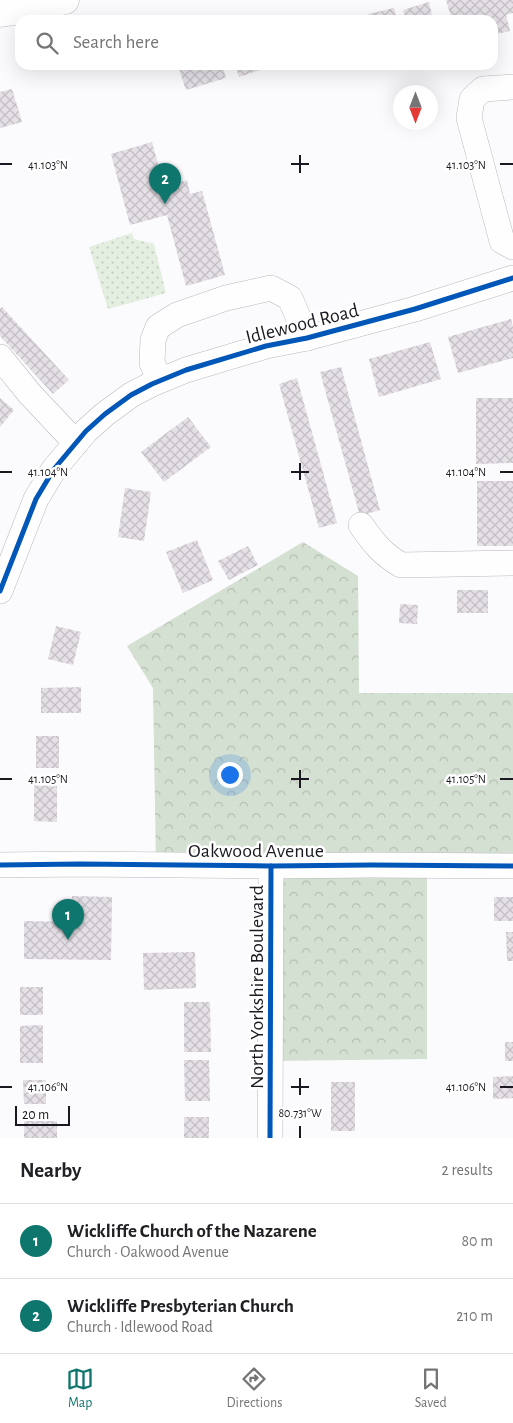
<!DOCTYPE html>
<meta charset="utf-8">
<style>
:root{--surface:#fff;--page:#f2f2f2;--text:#202124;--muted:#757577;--line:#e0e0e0;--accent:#0f766e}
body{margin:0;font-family:"Alegreya Sans",sans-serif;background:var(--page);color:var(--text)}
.compass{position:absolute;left:393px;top:85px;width:45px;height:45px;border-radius:50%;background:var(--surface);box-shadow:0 5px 20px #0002;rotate:180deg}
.scale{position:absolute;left:15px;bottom:12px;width:55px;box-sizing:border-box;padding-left:5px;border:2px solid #1c1821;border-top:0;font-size:14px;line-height:18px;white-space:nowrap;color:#1c1821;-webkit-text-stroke:4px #fff;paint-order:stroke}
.you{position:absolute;left:229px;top:774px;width:18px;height:18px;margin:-12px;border:4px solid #fff;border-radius:50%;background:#1a73e8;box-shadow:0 0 0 8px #1a73e833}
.badge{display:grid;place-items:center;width:32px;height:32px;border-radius:50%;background:var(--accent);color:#fff;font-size:16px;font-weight:700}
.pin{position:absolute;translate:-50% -41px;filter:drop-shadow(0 1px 2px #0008)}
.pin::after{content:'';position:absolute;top:26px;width:18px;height:15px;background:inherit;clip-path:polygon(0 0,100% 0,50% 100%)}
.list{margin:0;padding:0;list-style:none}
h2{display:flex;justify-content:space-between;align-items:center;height:65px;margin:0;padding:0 20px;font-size:21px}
h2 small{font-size:16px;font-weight:400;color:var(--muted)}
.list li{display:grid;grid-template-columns:32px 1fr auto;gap:15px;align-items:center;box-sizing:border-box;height:75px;padding:0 20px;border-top:1px solid var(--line)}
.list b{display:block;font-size:19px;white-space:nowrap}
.list p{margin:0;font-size:16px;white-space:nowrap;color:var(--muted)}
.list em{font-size:16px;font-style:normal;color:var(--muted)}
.icon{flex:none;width:28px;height:28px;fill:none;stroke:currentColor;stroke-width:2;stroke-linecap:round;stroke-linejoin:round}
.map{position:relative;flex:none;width:513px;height:1138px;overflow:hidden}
.search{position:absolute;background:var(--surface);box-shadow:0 5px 20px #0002;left:15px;right:15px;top:15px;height:55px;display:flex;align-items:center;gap:12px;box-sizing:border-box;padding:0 18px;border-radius:15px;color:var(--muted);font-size:19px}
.sheet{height:215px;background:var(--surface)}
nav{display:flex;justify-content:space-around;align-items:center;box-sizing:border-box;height:70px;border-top:1px solid var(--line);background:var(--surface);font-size:14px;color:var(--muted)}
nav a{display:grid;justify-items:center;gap:2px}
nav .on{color:var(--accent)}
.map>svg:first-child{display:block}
</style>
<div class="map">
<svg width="513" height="1138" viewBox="0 0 513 1138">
<defs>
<pattern id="grass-dots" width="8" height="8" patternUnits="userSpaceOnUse" patternTransform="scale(1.25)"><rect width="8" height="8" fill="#e4eee1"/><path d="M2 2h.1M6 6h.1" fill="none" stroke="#c3cbc1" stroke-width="1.8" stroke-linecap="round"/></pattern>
<pattern id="forest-crowns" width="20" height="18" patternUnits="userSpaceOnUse" patternTransform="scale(1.25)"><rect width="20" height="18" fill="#d4e0d1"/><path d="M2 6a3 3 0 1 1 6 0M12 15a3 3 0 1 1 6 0" fill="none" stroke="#b5bfb3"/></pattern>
<pattern id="building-cross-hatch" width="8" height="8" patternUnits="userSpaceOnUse" patternTransform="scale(1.25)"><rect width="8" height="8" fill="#e4e0e6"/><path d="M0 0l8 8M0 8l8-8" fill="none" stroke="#c3bfc5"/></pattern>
</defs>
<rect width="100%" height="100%" fill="#fbfafd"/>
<polygon fill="url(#grass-dots)" points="132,233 134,239 154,244 166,293 108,309 89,247"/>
<polygon fill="url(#forest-crowns)" points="303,542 358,576 359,693 513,693 513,866 427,865 427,1059 271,1061 271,867 156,865 153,688 127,646"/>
<g fill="url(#building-cross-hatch)">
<polygon points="446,0 513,0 513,13 506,15 510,31 493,35 493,20 452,20"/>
<polygon points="429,2 433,20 406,20 403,10"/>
<polygon points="394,8 397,20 369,20 368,14"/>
<polygon points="191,65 222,65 226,78 186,90 179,69"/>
<polygon points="235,65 268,65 269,67 239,77"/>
<polygon points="12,89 22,122 0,128 0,92"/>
<polygon points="152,142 164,186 187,180 190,194 202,191 225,275 186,286 167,215 130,225 111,154"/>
<polygon points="2,307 69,380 53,394 0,336 0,309"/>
<polygon points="511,319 513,327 513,358 458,373 448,337"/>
<polygon points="430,342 441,379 379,397 369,359"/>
<polygon points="341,367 380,510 360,516 320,372"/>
<polygon points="297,378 337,523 319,528 279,384"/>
<polygon points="0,398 14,410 0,427"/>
<polygon points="476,398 513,398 513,463 476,464"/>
<polygon points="188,417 211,447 164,482 141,452"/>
<rect x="477" y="481" width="36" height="65"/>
<polygon points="125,488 151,492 144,541 118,537"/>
<polygon points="197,540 213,580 183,593 166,552"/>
<polygon points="248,546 258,565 229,580 218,561"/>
<rect x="457" y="590" width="31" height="23"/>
<polygon points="400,604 418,605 417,624 399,623"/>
<polygon points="56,626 81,632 73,665 48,659"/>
<polygon points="81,687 81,713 41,713 41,688"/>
<rect x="36" y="736" width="23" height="32"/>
<polygon points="34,785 57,786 57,822 34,821"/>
<polygon points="72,896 112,897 111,960 24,959 24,921 72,922"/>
<rect x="494" y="897" width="19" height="24"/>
<polygon points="506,932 513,932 513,961 507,961"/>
<polygon points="195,952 196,988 144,990 143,953"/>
<rect x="20" y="987" width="23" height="28"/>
<polygon points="184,1002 210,1002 211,1052 184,1052"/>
<polygon points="43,1025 43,1063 20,1063 20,1026"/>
<rect x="505" y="1042" width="8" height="19"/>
<polygon points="184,1060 209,1060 210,1101 185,1101"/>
<polygon points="513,1076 513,1098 493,1099 493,1077"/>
<polygon points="23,1080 46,1080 46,1104 24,1104"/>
<rect x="331" y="1082" width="24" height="49"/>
<rect x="184" y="1117" width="25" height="21"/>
<rect x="24" y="1121" width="33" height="17"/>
</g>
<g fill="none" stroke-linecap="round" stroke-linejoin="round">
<defs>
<g id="minor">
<polyline points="513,87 483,89 472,99 469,118 502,241 513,247"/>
<polyline points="0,357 29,393 76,443"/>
<polyline points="160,380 152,363 153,340 158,327 177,315 226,298 271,288 290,298 307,338"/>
<path d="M 361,525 C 373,542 382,554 401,565 L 513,563"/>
<polyline points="0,591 36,499 54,469 86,431 105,414 131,395 152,384 186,370 266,346 307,338 415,309 513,278"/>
<polyline points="0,865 80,864 271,866 372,865 513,866"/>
<polyline points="270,1138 271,866"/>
</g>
<polyline id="major" points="0,13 22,10 65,0"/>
</defs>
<use href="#minor" stroke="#bbb8be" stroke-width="26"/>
<use href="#major" stroke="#bbb8be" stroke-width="29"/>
<use href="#minor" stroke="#fefeff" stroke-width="25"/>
<use href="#major" stroke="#fefeff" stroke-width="28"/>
<defs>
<g id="cycleway">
<polyline points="0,591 36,499 54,469 86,431 105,414 131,395 152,384 186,370 266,346 307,338 415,309 513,278"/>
<polyline points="0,865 80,864 271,866 372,865 513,866"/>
<polyline points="270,1138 271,866"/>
</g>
</defs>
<use href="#cycleway" stroke="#fff" stroke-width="8"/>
<use href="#cycleway" stroke="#0057b8" stroke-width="5"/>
</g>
<path fill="none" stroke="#1c1821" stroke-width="2" d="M 300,155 L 300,173M 0,164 L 12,164M 291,164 L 309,164M 500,164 L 513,164M 300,463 L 300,480M 0,472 L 12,472M 291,472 L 309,472M 500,472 L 513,472M 300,770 L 300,788M 0,779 L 12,779M 291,779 L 309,779M 500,779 L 513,779M 300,1078 L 300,1095M 0,1087 L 12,1087M 291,1087 L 309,1087M 500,1087 L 513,1087M 300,1126 L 300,1138"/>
<g text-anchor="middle" stroke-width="5" stroke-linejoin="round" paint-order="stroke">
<g font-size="20" fill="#1c1821" stroke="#fff">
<text transform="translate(302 323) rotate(-14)" y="7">Idlewood Road</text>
<text x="256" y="857">Oakwood Avenue</text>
<text transform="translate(256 987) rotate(-90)" y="7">North Yorkshire Boulevard</text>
</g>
</g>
<g font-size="12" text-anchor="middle" fill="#1c1821" stroke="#fff" stroke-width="5" stroke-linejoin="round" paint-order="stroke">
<text x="466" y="169">41.103°N</text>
<text x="48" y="169">41.103°N</text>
<text x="466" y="476">41.104°N</text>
<text x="48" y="476">41.104°N</text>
<text x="466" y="783">41.105°N</text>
<text x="48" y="783">41.105°N</text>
<text x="466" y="1091">41.106°N</text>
<text x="48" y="1091">41.106°N</text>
<text x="300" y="1117">80.731°W</text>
</g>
</svg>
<svg class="compass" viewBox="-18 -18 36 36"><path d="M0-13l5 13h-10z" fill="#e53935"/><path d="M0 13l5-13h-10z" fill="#757577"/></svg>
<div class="scale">20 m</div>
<div class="you"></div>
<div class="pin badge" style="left:68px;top:940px">1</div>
<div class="pin badge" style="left:165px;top:204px">2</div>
<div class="search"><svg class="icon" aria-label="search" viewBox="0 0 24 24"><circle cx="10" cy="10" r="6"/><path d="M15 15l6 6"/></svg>Search here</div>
</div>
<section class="sheet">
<h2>Nearby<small>2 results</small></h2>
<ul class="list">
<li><span class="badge">1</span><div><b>Wickliffe Church of the Nazarene</b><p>Church · Oakwood Avenue</p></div><em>80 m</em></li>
<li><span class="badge">2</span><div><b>Wickliffe Presbyterian Church</b><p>Church · Idlewood Road</p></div><em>210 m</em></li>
</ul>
</section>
<nav>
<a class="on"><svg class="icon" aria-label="map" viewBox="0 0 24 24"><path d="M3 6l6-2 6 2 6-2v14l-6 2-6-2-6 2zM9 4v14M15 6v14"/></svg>Map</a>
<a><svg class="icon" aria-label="directions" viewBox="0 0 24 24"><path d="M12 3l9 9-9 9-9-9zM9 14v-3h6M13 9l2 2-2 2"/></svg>Directions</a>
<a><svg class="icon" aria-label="saved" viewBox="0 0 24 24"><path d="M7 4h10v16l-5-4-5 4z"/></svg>Saved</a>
</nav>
